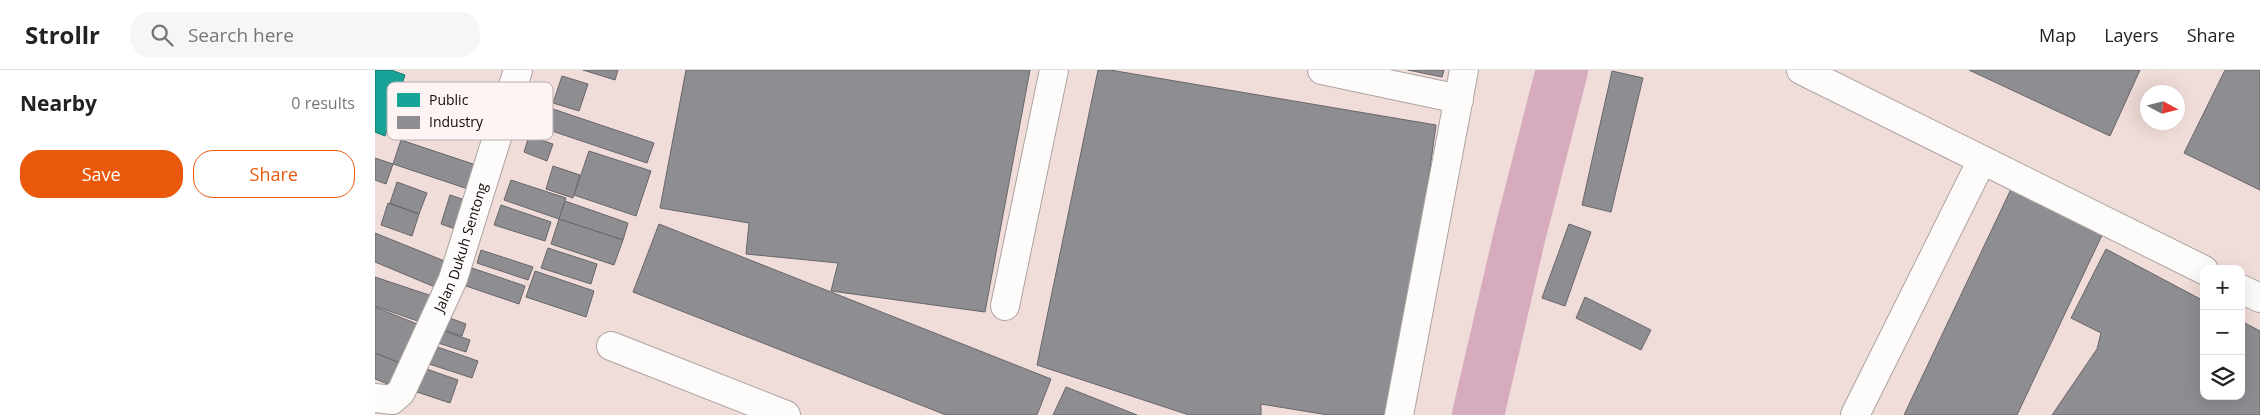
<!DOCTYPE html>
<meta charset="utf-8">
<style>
:root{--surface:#fff;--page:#f6f6f6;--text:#222;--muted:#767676;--line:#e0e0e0;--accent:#ea580c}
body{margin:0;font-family:"Open Sans",sans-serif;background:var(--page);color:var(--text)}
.controls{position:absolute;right:15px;bottom:15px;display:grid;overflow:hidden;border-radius:10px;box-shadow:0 5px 20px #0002}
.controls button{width:45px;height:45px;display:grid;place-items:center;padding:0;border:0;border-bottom:1px solid var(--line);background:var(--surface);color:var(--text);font:25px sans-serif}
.compass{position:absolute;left:1765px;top:15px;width:45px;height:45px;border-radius:50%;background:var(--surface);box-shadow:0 5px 20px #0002;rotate:97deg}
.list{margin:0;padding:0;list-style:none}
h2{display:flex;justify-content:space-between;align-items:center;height:65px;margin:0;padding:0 20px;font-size:21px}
h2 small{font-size:16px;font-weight:400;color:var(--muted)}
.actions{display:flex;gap:10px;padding:15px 20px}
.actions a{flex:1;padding:11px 0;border:1px solid var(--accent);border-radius:20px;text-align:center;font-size:18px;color:var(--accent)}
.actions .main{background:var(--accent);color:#fff}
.icon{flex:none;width:28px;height:28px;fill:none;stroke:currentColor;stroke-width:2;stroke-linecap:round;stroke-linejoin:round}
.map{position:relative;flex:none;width:1885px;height:345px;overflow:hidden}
header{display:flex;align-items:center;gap:30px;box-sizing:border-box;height:70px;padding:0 25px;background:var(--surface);border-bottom:1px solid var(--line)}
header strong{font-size:24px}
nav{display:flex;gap:28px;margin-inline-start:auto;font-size:18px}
.search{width:350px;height:45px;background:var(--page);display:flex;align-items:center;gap:12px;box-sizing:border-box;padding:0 18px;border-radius:20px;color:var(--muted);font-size:19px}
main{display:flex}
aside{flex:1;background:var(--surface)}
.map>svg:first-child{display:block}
</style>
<header>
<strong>Strollr</strong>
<div class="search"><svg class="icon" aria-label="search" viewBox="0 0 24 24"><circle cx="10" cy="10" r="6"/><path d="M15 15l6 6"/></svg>Search here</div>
<nav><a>Map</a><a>Layers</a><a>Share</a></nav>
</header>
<main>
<aside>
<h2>Nearby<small>0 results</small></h2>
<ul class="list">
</ul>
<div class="actions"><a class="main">Save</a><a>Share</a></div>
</aside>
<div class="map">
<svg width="1885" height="345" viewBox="0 0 1885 345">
<rect width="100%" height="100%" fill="#f3e8e6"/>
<path fill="#f0dcd8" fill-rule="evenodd" d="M 0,0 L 1885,0 L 1885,345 L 0,345 ZM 1772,22 L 1802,22 L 1802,52 L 1772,52 ZM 1829,199 L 1866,199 L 1866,326 L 1829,326 Z"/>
<polygon fill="#17a398" stroke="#15756d" points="0,0 16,0 30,5 10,66 0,62"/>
<g fill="#8d8d92" stroke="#686669">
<polygon points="208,0 243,0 240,10"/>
<polygon points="311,0 655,0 610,242 456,221 463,193 371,184 374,153 285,138"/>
<polygon points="723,0 735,0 1061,55 1021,345 953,345 886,334 886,345 814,345 662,295"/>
<polygon points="1033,0 1069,0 1067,7"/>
<polygon points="1594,0 1765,0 1735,66"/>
<polygon points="1850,0 1885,0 1885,120 1809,83"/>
<polygon points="1237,1 1268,8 1236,142 1207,135"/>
<polygon points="187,6 213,14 204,41 178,33"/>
<polygon points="178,39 279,73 272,93 171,59"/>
<polygon points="154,66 178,74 172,91 149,82"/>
<polygon points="26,70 110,98 102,122 18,94"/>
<polygon points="214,81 276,101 261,146 199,125"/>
<polygon points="0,88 18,94 11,114 0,110"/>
<polygon points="178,96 205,105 198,128 171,119"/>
<polygon points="136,110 191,128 184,149 129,130"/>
<polygon points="22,112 52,123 44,144 15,133"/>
<polygon points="1637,117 1729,161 1642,345 1529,345"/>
<polygon points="75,125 96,132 86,161 66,154"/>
<polygon points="190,131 253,153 248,170 184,149"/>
<polygon points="13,133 44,144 37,166 6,155"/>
<polygon points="126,135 176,152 170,171 119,155"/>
<polygon points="184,149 248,170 239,195 176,174"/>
<polygon points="284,154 676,309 662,345 571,345 258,222"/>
<polygon points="1194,154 1216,162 1190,236 1167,228"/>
<polygon points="0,163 77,194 67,220 0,192"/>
<polygon points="173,178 222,194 216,214 166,198"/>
<polygon points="1731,179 1829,231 1829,326 1866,326 1866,251 1885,261 1885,345 1677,345 1722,279 1726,263 1696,248"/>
<polygon points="106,180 158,197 153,210 102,193"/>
<polygon points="94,197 150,216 144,234 88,215"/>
<polygon points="160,201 219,221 211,247 151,227"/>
<polygon points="0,207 60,227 51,254 0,236"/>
<polygon points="1210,227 1276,260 1266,280 1201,248"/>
<polygon points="0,237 47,256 32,296 0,283"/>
<polygon points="72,247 91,254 87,266 68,260"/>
<polygon points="64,259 95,270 91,282 60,272"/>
<polygon points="51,273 103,291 97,308 45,291"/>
<polygon points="0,283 32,296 23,318 0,309"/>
<polygon points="46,297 83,310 75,333 39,321"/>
<polygon points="691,317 762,345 678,345"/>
</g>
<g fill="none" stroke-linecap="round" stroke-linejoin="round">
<polyline stroke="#d5abbd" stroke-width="52" points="1103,345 1144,168 1187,0"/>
<defs>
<g id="minor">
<polyline points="947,0 1084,29"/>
<polyline points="1426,0 1829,200"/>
<polyline points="1866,219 1885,228"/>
<polyline points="630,236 679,0"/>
<polyline points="236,276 411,345"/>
<path id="s1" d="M 0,328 L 17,330 L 26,322 L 78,209 L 143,0"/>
<polyline points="1024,345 1089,0"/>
<polyline points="1480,345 1607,90"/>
</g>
</defs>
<use href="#minor" stroke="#aca4a2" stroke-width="30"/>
<use href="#minor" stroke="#fdfcfb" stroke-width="28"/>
</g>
<g text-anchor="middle" stroke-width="5" stroke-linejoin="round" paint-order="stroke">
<g font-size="14" fill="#110a09" stroke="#fdf4f3">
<text dy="5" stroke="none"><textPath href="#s1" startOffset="186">Jalan Dukuh Sentong</textPath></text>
</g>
</g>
<rect x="12" y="12" width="166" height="58" rx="8" fill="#fdf4f3" stroke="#b6aead" stroke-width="1"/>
<rect x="22" y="23" width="23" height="14" fill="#17a398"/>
<rect x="22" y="46" width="23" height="13" fill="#8d8d92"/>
<g font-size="14" fill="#110a09">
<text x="54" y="35">Public</text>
<text x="54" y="57">Industry</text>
</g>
</svg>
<div class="controls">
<button>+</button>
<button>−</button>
<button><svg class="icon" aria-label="layers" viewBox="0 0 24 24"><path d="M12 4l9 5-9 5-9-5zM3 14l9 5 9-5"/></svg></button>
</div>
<svg class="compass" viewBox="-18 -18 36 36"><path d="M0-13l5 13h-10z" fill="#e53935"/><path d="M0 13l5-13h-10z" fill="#767676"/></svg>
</div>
</main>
